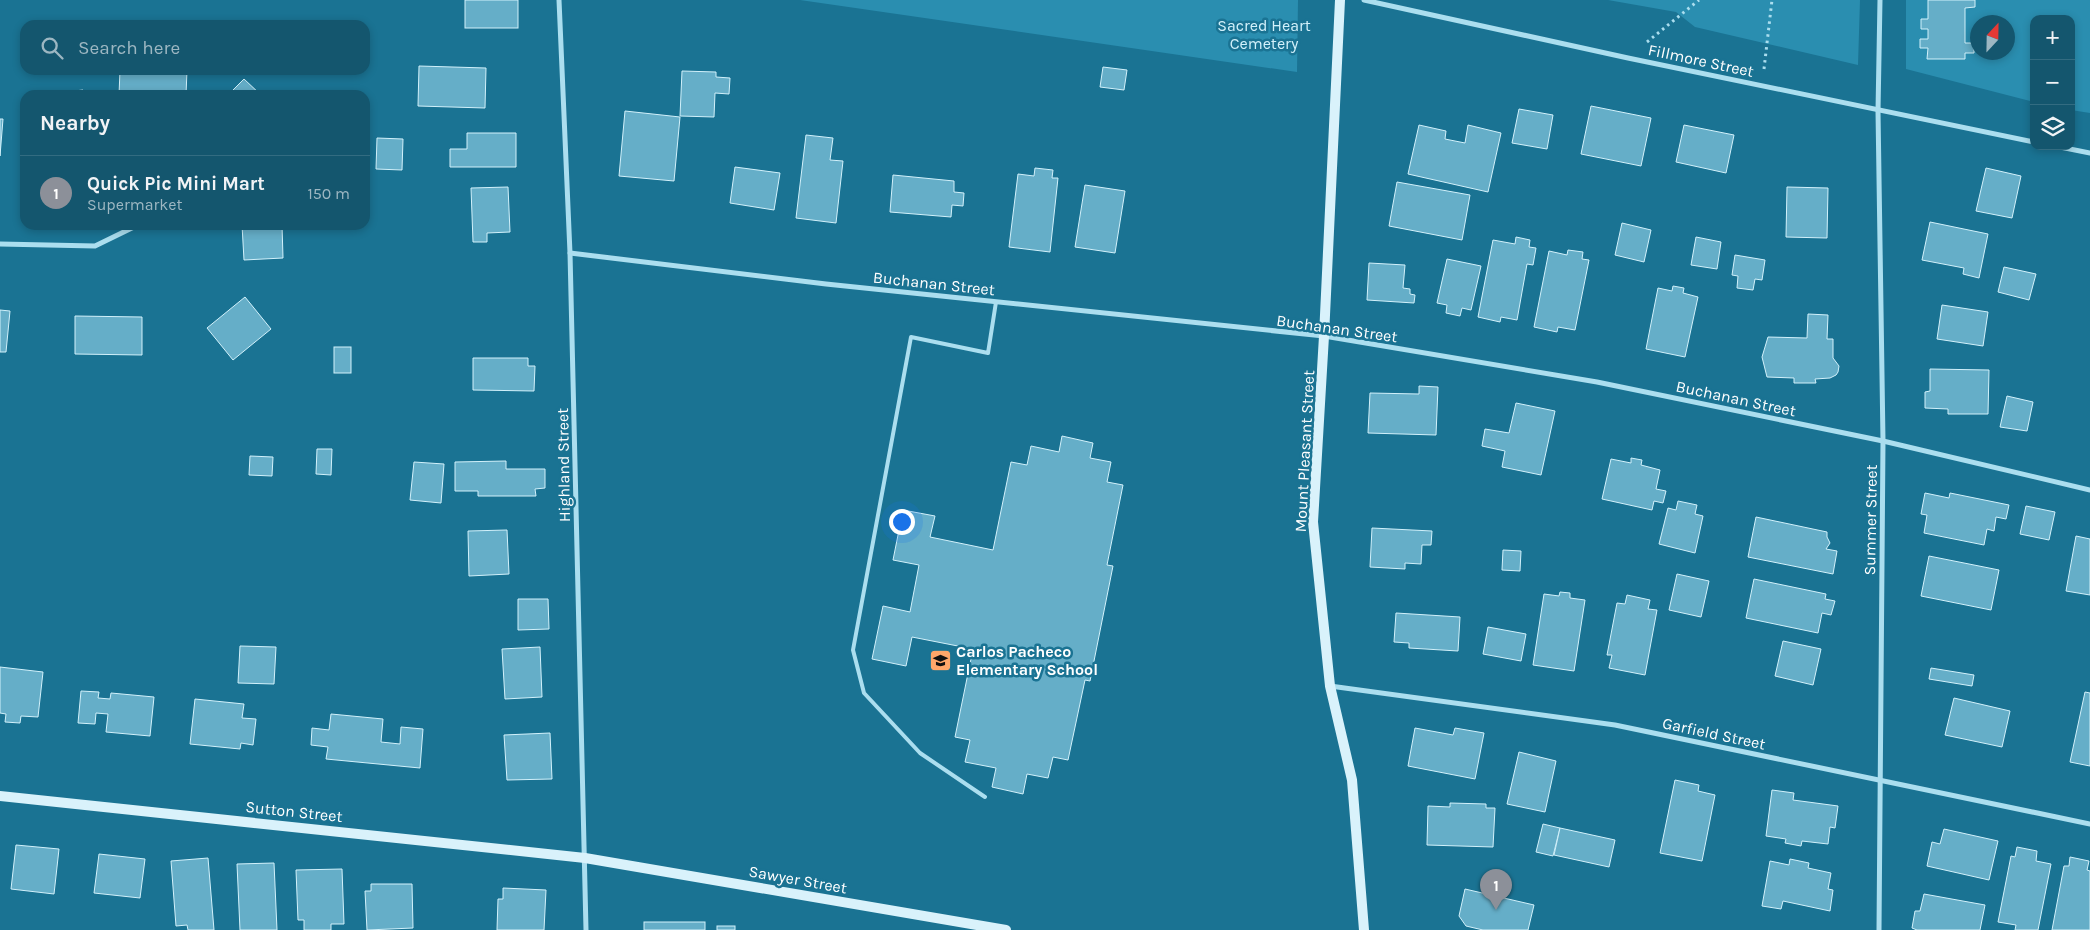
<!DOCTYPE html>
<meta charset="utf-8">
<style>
:root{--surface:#14566e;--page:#1d5c73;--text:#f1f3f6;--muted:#9db7c2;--line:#336c81;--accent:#8c9099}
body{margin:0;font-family:Karla,sans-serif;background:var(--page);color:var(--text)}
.controls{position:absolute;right:15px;top:15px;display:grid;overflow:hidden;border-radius:10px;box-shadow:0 2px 8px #0003}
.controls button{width:45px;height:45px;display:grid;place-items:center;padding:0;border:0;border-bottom:1px solid var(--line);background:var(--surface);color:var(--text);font:25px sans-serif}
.compass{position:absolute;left:1970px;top:15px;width:45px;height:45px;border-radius:50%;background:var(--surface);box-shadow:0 2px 8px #0003;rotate:22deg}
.you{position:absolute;left:901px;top:521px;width:18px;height:18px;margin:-12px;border:4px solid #fff;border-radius:50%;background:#1a73e8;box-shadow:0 0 0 8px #1a73e833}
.badge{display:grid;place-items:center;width:32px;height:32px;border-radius:50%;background:var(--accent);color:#fff;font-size:16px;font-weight:700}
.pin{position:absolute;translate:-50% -41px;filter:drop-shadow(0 1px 2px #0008)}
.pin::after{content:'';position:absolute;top:26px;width:18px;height:15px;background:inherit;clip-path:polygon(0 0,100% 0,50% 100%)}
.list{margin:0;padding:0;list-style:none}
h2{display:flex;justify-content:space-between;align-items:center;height:65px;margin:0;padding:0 20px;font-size:21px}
h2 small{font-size:16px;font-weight:400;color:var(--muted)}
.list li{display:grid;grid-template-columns:32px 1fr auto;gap:15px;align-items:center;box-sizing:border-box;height:75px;padding:0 20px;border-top:1px solid var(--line)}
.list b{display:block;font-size:19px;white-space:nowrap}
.list p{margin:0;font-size:16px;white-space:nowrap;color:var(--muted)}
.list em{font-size:16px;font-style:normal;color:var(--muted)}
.icon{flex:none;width:28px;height:28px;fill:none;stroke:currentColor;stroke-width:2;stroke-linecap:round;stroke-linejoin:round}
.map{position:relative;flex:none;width:2090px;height:930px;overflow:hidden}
.search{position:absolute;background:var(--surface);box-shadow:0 2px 8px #0003;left:20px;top:20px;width:350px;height:55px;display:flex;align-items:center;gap:12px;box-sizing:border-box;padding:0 18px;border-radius:15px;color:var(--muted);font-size:19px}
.panel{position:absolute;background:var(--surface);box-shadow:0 2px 8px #0003;left:20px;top:90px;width:350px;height:140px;border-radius:15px}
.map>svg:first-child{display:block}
</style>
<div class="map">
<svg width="2090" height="930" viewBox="0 0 2090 930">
<rect width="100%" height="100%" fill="#1a7393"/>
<g fill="#2a8eb0" fill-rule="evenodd">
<polygon points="800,0 1298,0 1297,72"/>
<polygon points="1608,0 1860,0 1858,65 1695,27 1676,12"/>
<path d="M 1906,0 L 2090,0 L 2090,113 L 2071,110 L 2071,19 L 2034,19 L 2034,102 L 1906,69 ZM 1978,22 L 2008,22 L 2008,52 L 1978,52 Z"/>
</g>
<g fill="#65aec8" stroke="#d2f1fb">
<rect x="465" y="0" width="53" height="28"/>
<polygon points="1928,0 1975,0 1975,7 1965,8 1965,43 1974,43 1974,53 1965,53 1965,59 1927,59 1928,48 1920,48 1920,39 1928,39 1928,29 1921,29 1921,19 1928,19"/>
<polygon points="419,66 486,68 485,108 418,106"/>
<polygon points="1103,67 1127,70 1124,90 1100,87"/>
<polygon points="120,70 187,70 186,95 119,95"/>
<polygon points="682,71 716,72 716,77 730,78 729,94 715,93 714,117 680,116"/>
<polygon points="244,79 261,95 228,95"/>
<polygon points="83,90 84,95 39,95"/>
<polygon points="1591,106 1651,118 1641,166 1581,154"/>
<polygon points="1519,109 1553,115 1547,149 1512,143"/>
<polygon points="625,111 680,117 674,181 619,176"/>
<polygon points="0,119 3,119 0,156"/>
<polygon points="1419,125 1446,131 1445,139 1465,143 1468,125 1501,133 1488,192 1408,174"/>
<polygon points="1684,125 1734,135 1726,173 1676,162"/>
<polygon points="467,133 516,133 516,167 450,167 450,149 467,149"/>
<polygon points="806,135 833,138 830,160 843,161 836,223 796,218"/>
<polygon points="377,138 403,139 402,170 376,169"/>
<polygon points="735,167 780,173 774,210 730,203"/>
<polygon points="1035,168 1053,170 1052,178 1058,178 1050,252 1009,247 1018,174 1034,176"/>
<polygon points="1986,168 2021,176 2012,218 1976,211"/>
<polygon points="893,175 954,181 954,192 964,193 963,206 952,205 951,217 890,212"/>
<polygon points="1397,182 1470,195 1462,240 1389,226"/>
<polygon points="1085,185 1125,191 1115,253 1075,247"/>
<polygon points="508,187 510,232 487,233 487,242 473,242 471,188"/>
<polygon points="1787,187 1828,188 1827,238 1786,237"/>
<polygon points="1930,222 1988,234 1979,278 1963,274 1964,268 1922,260"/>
<polygon points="1622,223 1651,230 1644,262 1615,255"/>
<polygon points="242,225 282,225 283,258 244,260"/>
<polygon points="1516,237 1530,240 1529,247 1536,248 1533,265 1527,264 1517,320 1501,317 1500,322 1478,317 1493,240 1515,244"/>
<polygon points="1696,237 1721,242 1717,269 1691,265"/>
<polygon points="1568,250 1583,252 1582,259 1589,260 1575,330 1558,327 1557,332 1534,327 1549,251 1567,255"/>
<polygon points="1735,255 1765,260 1762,280 1755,279 1753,290 1737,288 1738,276 1732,275"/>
<polygon points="1447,259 1481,266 1471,310 1462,308 1460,316 1446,313 1447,305 1437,303"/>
<polygon points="1369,263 1405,265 1403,288 1410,289 1410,294 1415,295 1414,303 1367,300"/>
<polygon points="2004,267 2036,274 2029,300 1998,292"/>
<polygon points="1673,286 1684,288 1683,293 1698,297 1685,357 1646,349 1658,288 1672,291"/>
<polygon points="245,297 271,329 233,360 207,328"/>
<polygon points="1942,305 1988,312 1983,346 1937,339"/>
<polygon points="0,310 10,311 6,352 0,352"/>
<polygon points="1808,314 1828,315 1827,339 1833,339 1833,358 1839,366 1838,372 1836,375 1830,378 1815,379 1816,383 1794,383 1794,378 1767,377 1762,357 1768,337 1807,338"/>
<polygon points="75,316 142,317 142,355 75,354"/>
<rect x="334" y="347" width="17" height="26"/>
<polygon points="473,358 528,358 528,366 535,366 534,391 473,390"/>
<polygon points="1930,369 1989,370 1988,414 1948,414 1948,409 1925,408 1925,392 1930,391"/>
<polygon points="1419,386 1438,387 1436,435 1368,433 1370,393 1419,394"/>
<polygon points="2007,396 2033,402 2027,431 2000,427"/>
<polygon points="1516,403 1555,411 1541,475 1502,467 1505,451 1482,446 1485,429 1509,433"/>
<polygon points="1062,436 1093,443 1090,458 1111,462 1107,482 1123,485 1107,565 1113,566 1090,681 1085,680 1068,760 1053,757 1048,778 1027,774 1023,794 992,787 996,768 965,762 970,740 955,737 973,649 912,637 906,666 872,659 883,606 910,612 919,565 893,560 903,510 935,516 930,537 993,550 1011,462 1027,465 1031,446 1059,452"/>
<polygon points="317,449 332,449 331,475 316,474"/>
<polygon points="250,456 273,457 272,476 249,475"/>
<polygon points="1631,458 1642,460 1641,465 1660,470 1656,489 1666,491 1663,503 1654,501 1652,510 1602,499 1611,459 1631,463"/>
<polygon points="506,461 506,469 545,469 545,488 535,489 536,496 478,496 478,491 455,491 455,462"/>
<polygon points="414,462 444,464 441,503 410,500"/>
<polygon points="1925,493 1949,498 1950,493 2009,505 2006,519 1996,517 1994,531 1987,529 1984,545 1924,533 1927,515 1921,514"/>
<polygon points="1678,501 1697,505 1695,514 1703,516 1695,553 1659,544 1668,508 1676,510"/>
<polygon points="2026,506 2055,512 2049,540 2020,534"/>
<polygon points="1756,517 1827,532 1827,537 1830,543 1826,549 1837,551 1833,574 1748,557"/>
<polygon points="1372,528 1432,531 1431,545 1422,545 1421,564 1405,563 1405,569 1370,567"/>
<polygon points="507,530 509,574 469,576 468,531"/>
<polygon points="2076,536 2090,539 2090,595 2066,591"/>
<polygon points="1503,550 1521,551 1520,571 1502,570"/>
<polygon points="1929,556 1999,570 1991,610 1921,596"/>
<polygon points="1677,574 1709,581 1701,617 1669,610"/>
<polygon points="1754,579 1826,594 1825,599 1835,601 1831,615 1822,613 1818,633 1746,618"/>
<polygon points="1560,592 1570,593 1570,598 1585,600 1574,671 1533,665 1544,594 1559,596"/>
<polygon points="1627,595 1650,600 1648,609 1657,610 1645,675 1609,668 1612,655 1607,655 1617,603 1625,604"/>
<polygon points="518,599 548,599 549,629 518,630"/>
<polygon points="1396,613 1460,617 1458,651 1409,648 1409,643 1394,642"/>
<polygon points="1488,627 1526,634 1521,661 1483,654"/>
<polygon points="1783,641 1821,649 1813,685 1775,676"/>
<polygon points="240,646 276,647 274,684 238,683"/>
<polygon points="540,647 542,697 505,699 502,649"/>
<polygon points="0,667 43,672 38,717 21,716 20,723 5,722 6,714 0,713"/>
<polygon points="1931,668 1974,675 1972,686 1929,679"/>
<polygon points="81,691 99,692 98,698 110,699 111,693 154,697 150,736 106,732 108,714 96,713 95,724 78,723"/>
<polygon points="2085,692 2090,693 2090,766 2070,762"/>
<polygon points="1954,698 2010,711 2002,747 1945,735"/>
<polygon points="195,699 244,704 242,718 256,719 253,745 241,743 240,749 190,744"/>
<polygon points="331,714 383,719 381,742 400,744 401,727 423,729 420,768 326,759 328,747 311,745 312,728 329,730"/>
<polygon points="1415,728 1453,735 1455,728 1484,733 1475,779 1408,766"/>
<polygon points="550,733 552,779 507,780 504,735"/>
<polygon points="1519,752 1556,761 1545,812 1507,804"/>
<polygon points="1675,780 1699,785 1698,791 1715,795 1702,861 1660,853"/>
<polygon points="1772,790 1794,793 1793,800 1838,806 1835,828 1830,827 1828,844 1802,841 1801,846 1785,843 1786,839 1766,836"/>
<polygon points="1450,803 1486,804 1486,808 1495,808 1493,847 1427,845 1428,806 1450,807"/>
<polygon points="1543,824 1560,828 1553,856 1536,852"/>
<polygon points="1560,828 1615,840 1609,867 1554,855"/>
<polygon points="1944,829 1998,841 1989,880 1927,866 1932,842 1940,844"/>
<polygon points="16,845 59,849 54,894 11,889"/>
<polygon points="2017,847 2037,851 2036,861 2051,864 2038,930 2015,930 2016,925 1998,922 2011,856 2015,857"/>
<polygon points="99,854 145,859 140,898 94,893"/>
<polygon points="2070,857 2089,861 2087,870 2090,871 2090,930 2052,930 2064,866 2069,866"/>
<polygon points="208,858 214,930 188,930 187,925 176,926 171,861"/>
<polygon points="1790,859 1809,863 1808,868 1831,873 1828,889 1833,890 1830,911 1783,901 1781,909 1762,906 1770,861 1789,865"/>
<polygon points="274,863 277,930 240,930 237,864"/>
<polygon points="342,869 344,924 331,924 331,930 304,930 304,920 298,920 296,870"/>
<polygon points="371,884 412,884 413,928 367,930 365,891 371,891"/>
<polygon points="503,888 546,890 544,930 497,930 498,899 503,899"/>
<polygon points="1465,889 1534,905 1528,930 1483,930 1466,926 1459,916"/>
<polygon points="1924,894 1985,905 1980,930 1917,930 1912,928 1915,911 1920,911"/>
<rect x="644" y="922" width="61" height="8"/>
<rect x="717" y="926" width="18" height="4"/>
</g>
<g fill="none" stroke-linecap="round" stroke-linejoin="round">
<g stroke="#abdeef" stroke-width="3" stroke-dasharray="2.5 4" stroke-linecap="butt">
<polyline points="1647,42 1699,0"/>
<polyline points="1764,69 1772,0"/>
</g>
<polyline stroke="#abdeef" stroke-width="4" points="985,797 920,753 864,693 853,650 911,337 988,353 996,302"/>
<g stroke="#abdeef" stroke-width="5">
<polyline points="559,0 570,253 586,930"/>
<polyline points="1364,0 1628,58 2034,142"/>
<polyline points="2055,146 2090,153"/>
<polyline points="0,244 95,246 138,225"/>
<polyline points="570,253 826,284 1324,336 1597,382 1883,441 2090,490"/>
<polyline points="1330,686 1615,725 2090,824"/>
<polyline points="1879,930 1883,441 1878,111 1880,0"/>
</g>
<g stroke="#d9f2fb" stroke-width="10">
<polyline points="1340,0 1324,336 1313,522 1330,686 1352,780 1364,930"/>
<polyline points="0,796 585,858 1006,930"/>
</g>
</g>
<defs>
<symbol id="school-square" viewBox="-11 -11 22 22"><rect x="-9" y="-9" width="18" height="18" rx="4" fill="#ffa76a" stroke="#1a7393"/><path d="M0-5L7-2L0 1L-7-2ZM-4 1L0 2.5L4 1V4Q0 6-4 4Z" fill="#111"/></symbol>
</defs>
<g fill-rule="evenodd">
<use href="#school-square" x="928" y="648" width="25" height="25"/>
</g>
<g text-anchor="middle" stroke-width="5" stroke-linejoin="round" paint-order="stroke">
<g font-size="16" fill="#d2f1fb" stroke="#1a7393">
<text x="1264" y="31">Sacred Heart<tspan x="1264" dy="18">Cemetery</tspan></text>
</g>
<g font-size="16" fill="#fff" stroke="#1a7393">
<text transform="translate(1701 60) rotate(12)" y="6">Fillmore Street</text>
<text transform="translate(934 283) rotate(6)" y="6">Buchanan Street</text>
<text transform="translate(1337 328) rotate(8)" y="6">Buchanan Street</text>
<text transform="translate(1736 398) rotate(12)" y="6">Buchanan Street</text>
<text transform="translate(1304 451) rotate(-87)" y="6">Mount Pleasant Street</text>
<text transform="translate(563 465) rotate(-91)" y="6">Highland Street</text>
<text transform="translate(1870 520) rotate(-89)" y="6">Summer Street</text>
<text transform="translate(1714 733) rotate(12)" y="6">Garfield Street</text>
<text transform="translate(294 811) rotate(6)" y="6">Sutton Street</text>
<text transform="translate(798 879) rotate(10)" y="6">Sawyer Street</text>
</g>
<g font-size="16" font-weight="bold" fill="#fff" stroke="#1a7393" text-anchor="start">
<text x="956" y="657">Carlos Pacheco<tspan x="956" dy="18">Elementary School</tspan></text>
</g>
</g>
</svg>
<div class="controls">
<button>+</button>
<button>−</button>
<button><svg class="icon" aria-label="layers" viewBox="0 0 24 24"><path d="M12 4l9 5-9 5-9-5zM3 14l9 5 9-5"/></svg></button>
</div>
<svg class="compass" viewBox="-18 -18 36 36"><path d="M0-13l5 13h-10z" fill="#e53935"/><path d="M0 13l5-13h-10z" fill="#9db7c2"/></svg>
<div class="you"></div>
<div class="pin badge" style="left:1496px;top:910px">1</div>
<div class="search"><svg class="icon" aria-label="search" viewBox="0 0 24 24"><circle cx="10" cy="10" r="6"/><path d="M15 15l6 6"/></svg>Search here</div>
<section class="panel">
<h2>Nearby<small></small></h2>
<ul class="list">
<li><span class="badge">1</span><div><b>Quick Pic Mini Mart</b><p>Supermarket</p></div><em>150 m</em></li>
</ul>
</section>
</div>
